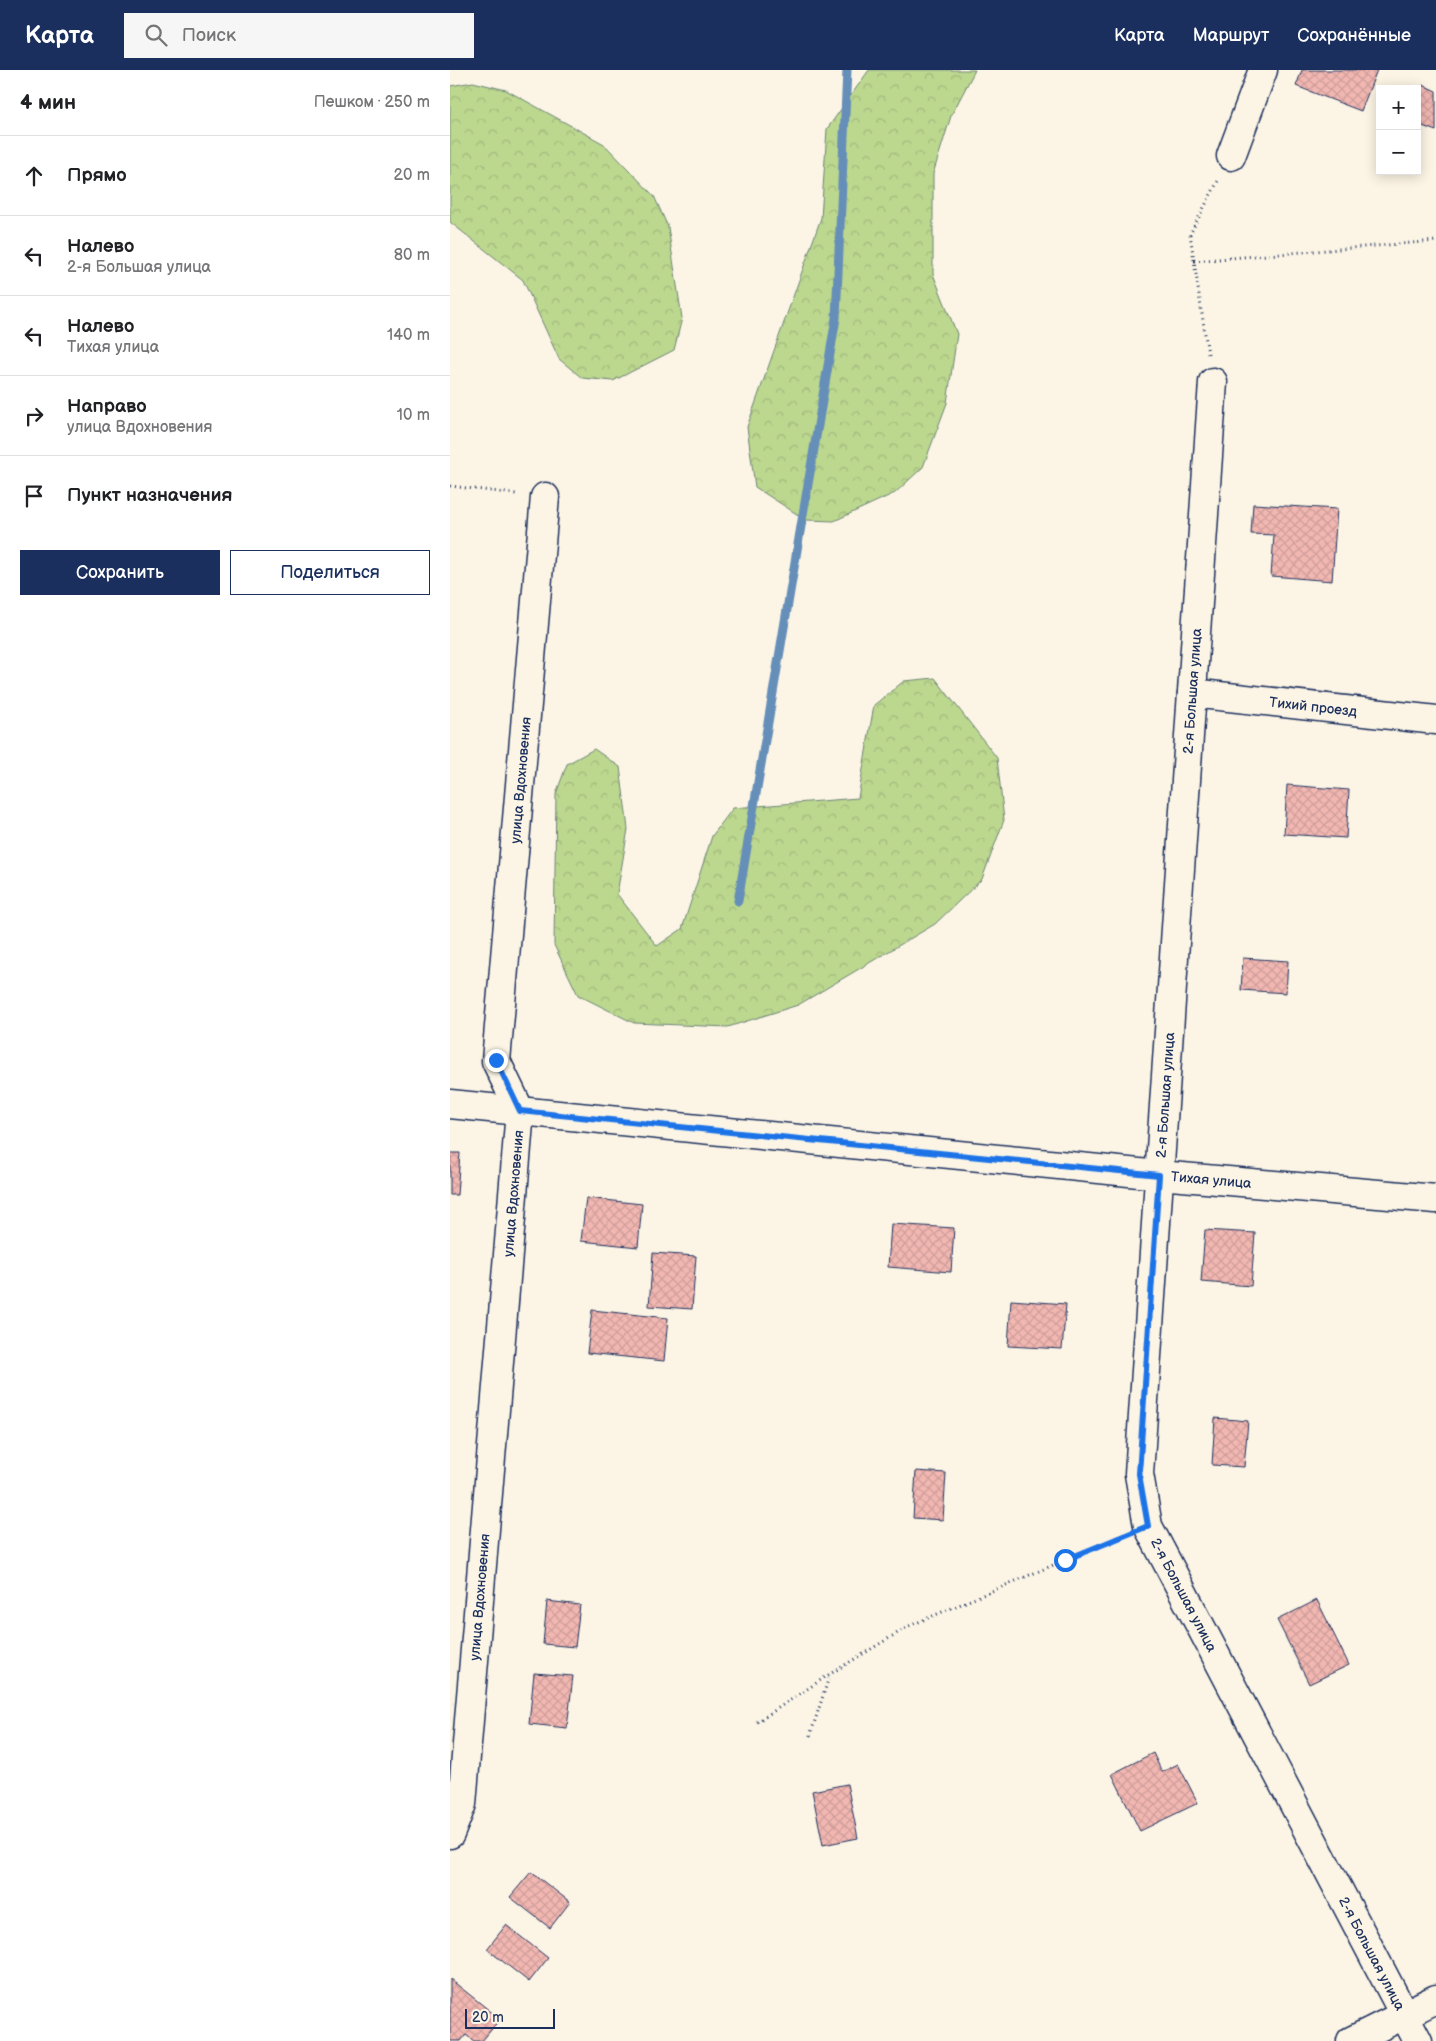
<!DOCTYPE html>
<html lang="ru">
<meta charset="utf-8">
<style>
:root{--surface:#fff;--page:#f6f6f6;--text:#202124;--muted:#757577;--line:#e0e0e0;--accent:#1b2f5e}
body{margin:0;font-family:"Balsamiq Sans",sans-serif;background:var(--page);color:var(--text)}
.controls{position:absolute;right:15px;top:15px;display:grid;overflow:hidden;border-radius:0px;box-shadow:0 2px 12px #0003}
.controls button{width:45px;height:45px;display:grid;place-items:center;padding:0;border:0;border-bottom:1px solid var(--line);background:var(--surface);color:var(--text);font:25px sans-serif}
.scale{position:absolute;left:15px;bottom:12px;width:90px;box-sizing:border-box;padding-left:5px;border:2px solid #1b2f5e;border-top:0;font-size:14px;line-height:18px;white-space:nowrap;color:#1b2f5e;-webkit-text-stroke:4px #fcf5e5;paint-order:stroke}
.stop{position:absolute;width:15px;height:15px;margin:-11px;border:4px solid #1a73e8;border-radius:50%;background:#fff}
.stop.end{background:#1a73e8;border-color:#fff;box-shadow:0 1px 5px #0008}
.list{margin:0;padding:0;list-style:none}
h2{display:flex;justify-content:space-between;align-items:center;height:65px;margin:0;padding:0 20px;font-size:21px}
h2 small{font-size:16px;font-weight:400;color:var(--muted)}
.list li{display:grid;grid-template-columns:32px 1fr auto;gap:15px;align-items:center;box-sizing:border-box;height:80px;padding:0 20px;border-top:1px solid var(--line)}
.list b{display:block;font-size:19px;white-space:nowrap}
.list p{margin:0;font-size:16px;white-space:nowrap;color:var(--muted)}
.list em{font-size:16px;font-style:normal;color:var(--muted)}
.actions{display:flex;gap:10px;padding:15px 20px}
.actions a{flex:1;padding:11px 0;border:1px solid var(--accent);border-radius:0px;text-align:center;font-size:18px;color:var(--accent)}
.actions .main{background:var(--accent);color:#fff}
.icon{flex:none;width:28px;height:28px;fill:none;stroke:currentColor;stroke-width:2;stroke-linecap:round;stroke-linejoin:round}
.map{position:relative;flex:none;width:986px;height:1971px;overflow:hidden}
header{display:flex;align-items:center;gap:30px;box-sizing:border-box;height:70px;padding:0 25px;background:var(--accent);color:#fff}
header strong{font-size:24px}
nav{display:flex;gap:28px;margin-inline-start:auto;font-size:18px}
.search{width:350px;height:45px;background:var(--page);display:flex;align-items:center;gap:12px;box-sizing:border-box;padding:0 18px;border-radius:0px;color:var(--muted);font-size:19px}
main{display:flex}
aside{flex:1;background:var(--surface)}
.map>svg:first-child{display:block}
</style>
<header>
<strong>Карта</strong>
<div class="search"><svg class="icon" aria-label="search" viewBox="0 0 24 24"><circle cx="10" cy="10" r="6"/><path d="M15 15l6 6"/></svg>Поиск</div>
<nav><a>Карта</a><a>Маршрут</a><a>Сохранённые</a></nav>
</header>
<main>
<aside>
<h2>4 мин<small>Пешком · 250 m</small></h2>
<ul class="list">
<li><svg class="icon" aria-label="ahead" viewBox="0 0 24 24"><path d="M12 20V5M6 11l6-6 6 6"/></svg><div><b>Прямо</b></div><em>20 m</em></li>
<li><svg class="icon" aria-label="left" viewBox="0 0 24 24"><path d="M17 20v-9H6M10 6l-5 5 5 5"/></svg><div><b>Налево</b><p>2-я Большая улица</p></div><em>80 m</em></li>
<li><svg class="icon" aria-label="left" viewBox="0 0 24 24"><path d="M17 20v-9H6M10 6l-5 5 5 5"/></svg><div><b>Налево</b><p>Тихая улица</p></div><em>140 m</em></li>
<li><svg class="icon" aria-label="right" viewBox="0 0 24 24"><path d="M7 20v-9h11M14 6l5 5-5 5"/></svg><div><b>Направо</b><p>улица Вдохновения</p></div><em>10 m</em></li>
<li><svg class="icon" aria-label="arrive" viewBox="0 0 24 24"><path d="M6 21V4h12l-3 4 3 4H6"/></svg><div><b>Пункт назначения</b></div></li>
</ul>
<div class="actions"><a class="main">Сохранить</a><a>Поделиться</a></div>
</aside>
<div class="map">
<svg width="986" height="1971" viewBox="0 0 986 1971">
<defs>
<pattern id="forest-crowns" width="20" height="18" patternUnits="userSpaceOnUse" patternTransform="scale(1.25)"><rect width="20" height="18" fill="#bcd78e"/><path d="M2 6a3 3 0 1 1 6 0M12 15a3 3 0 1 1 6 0" fill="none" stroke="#a1b97d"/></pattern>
<pattern id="building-cross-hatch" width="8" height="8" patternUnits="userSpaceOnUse" patternTransform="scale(1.25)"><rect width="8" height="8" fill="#f2b7b1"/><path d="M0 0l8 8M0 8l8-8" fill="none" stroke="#cf9e9b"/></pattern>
</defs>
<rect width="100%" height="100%" fill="#fcf5e5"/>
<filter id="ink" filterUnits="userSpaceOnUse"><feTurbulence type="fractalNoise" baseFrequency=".02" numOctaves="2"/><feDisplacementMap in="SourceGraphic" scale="10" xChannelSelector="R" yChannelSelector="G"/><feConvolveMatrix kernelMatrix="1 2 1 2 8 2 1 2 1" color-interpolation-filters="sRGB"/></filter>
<g filter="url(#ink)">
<g fill="url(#forest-crowns)" stroke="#6c8376">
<polygon points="419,0 525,0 501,46 483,104 483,204 507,264 497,333 473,397 445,423 384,451 356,450 305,417 297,357 371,148 377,59"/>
<polygon points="23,12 56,20 154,74 204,126 218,157 232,248 224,280 163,311 132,308 109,289 73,210 0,152 0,16"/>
<polygon points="485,608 547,688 554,750 532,809 485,854 348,935 278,957 184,953 128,925 104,875 106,724 117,694 144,679 170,697 178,759 167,824 207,876 232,859 262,766 283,738 408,728 424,635 454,611"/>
</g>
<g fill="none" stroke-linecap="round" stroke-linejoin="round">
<polyline stroke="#658fb9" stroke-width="9" points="288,831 386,248 397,0"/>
</g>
<g fill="url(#building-cross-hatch)" stroke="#1b2f5e">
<polygon points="852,0 927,0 911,41 846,16"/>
<polygon points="973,15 986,21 986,61 967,54 967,30"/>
<polygon points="803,434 887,439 882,511 821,506 824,465 801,464"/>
<polygon points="837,715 899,720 896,768 834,764"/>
<polygon points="793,888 838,891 836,923 791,920"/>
<polygon points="0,1083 10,1083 7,1125 0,1125"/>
<polygon points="136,1128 192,1134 188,1177 131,1171"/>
<polygon points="441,1154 504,1158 501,1202 438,1197"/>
<polygon points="755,1160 805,1163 801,1216 751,1212"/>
<polygon points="203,1183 246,1186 242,1239 199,1236"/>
<polygon points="561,1230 616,1234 612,1279 558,1276"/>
<polygon points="142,1240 218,1248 214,1291 137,1283"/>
<polygon points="765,1348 798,1351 794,1397 762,1395"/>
<polygon points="466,1401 496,1403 493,1450 463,1448"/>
<polygon points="867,1530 899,1595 859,1614 827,1550"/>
<polygon points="97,1531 130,1535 125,1577 93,1574"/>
<polygon points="84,1603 123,1606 117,1658 79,1654"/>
<polygon points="703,1683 712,1702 728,1694 748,1733 690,1761 662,1704"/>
<polygon points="397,1714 408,1768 373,1775 362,1721"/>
<polygon points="81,1802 120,1832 100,1858 60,1827"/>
<polygon points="56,1855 98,1888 79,1912 37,1879"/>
<polygon points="0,1909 50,1949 32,1971 24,1971 16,1965 11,1971 0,1971"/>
</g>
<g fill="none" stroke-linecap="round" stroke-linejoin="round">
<defs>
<g id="minor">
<polyline points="781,86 813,0"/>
<path id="s1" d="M 763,312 L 689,1404 L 698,1456 L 968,1971"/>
<path id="s2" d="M 742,623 L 986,650"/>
<path id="s3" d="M 0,1034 L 709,1105 L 986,1129"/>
<path id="s4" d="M 0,1764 L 12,1734 L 70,1041 L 46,991 L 95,427"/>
<polyline points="901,1971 986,1929"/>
</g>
</defs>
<use href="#minor" stroke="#1b2f5e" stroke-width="31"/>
<g stroke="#1b2f5e" stroke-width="3" stroke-dasharray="1 4" stroke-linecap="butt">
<polyline points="744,191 986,171"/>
<polyline points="758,284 740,164 768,111"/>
<polyline points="0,416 66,424"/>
<polyline points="307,1652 380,1604 459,1556 672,1466"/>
<polyline points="360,1666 380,1604"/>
</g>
<use href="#minor" stroke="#fcf5e5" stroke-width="28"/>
</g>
</g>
<g fill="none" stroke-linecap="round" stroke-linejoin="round" filter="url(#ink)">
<polyline stroke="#1a73e8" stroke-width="6" points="46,990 70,1041 709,1105 689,1404 698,1456 615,1490"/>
</g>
<g text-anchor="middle" stroke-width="5" stroke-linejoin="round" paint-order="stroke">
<g font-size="14" fill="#1b2f5e" stroke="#fcf5e5">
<text transform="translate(742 621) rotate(-86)" y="5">2-я Большая улица</text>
<text dy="5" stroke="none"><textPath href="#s2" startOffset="122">Тихий проезд</textPath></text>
<text dy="5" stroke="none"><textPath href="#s4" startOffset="1065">улица Вдохновения</textPath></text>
<text transform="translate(715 1025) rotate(-86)" y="5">2-я Большая улица</text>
<text dy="5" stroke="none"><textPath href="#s3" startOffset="765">Тихая улица</textPath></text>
<text dy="5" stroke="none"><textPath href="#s4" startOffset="645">улица Вдохновения</textPath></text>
<text dy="5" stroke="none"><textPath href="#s1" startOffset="1225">2-я Большая улица</textPath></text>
<text dy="5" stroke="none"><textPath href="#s4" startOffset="240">улица Вдохновения</textPath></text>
<text dy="5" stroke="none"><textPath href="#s1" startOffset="1630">2-я Большая улица</textPath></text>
</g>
</g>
</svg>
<div class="controls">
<button>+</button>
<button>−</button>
</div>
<div class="scale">20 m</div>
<div class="stop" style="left:615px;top:1490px"></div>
<div class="stop end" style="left:46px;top:990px"></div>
</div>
</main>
